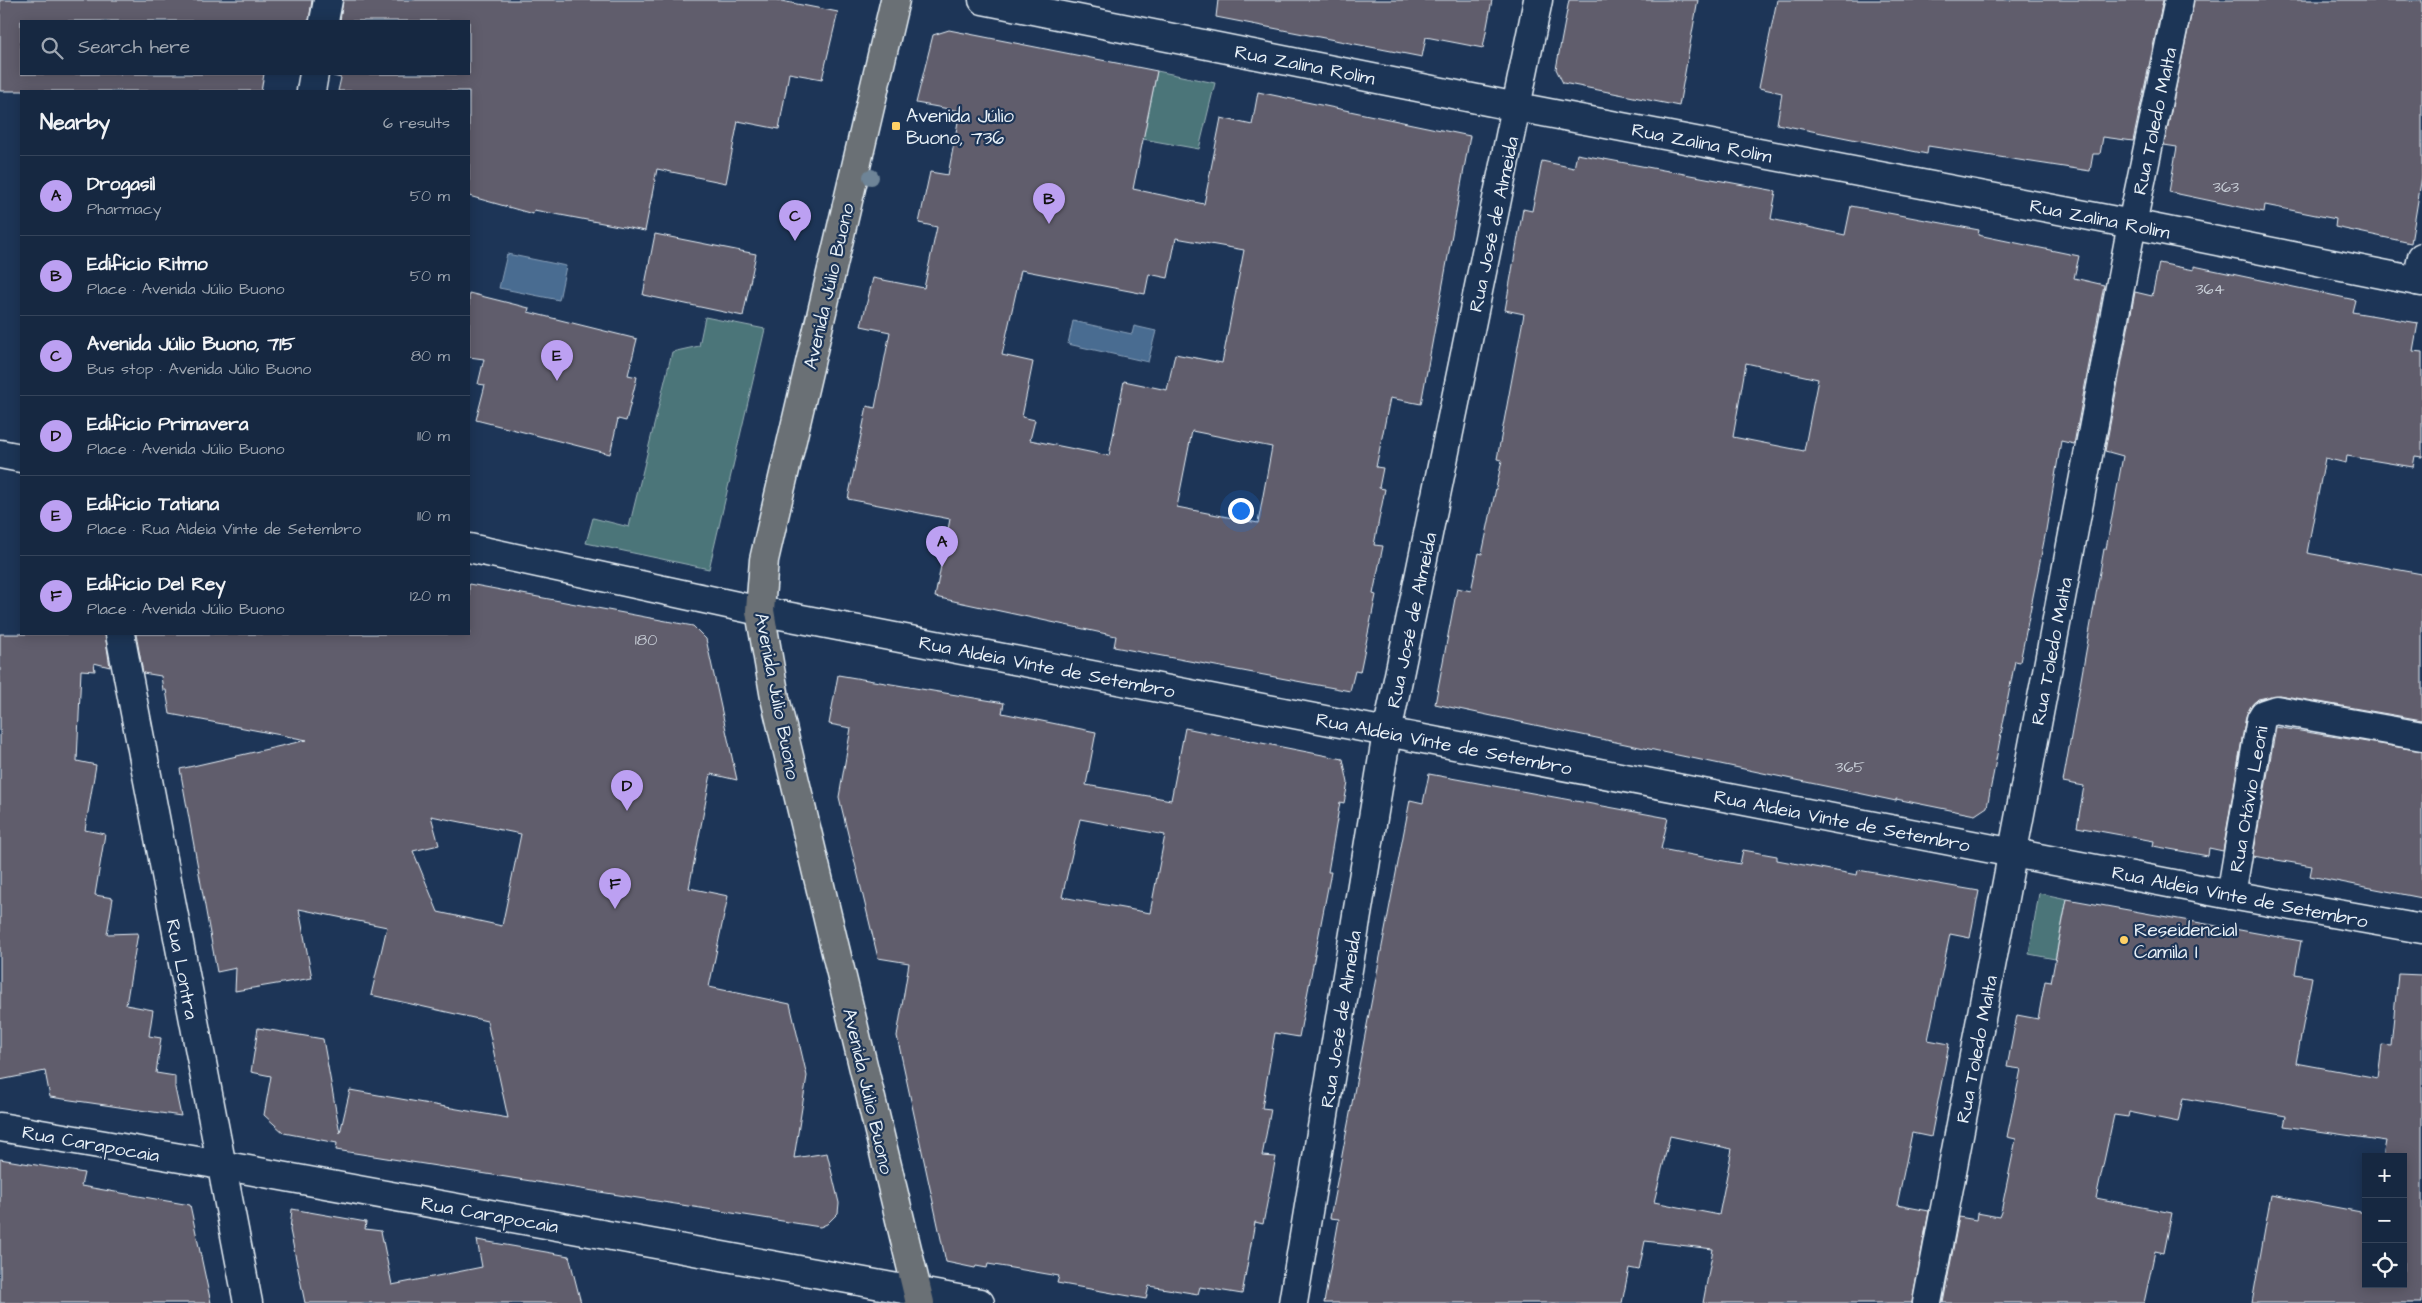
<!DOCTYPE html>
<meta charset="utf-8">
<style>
:root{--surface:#162841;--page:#1f3048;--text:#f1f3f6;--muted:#9ea6b1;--line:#35445a;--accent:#bca0f2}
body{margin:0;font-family:"Architects Daughter",sans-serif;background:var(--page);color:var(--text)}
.controls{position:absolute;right:15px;bottom:15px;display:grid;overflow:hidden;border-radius:0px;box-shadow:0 2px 12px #0003}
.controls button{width:45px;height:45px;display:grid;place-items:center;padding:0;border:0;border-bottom:1px solid var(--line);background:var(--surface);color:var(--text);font:25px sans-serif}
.you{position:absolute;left:1240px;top:510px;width:18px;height:18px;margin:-12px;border:4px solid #fff;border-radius:50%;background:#1a73e8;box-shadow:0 0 0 8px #1a73e833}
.badge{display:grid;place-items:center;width:32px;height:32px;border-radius:50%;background:var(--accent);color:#111;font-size:16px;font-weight:700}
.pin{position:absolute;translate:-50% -41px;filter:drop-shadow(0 1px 2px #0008)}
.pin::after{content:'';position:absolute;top:26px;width:18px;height:15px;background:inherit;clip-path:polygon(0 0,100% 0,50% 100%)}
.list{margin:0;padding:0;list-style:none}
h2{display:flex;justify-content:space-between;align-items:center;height:65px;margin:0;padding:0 20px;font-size:21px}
h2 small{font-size:16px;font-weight:400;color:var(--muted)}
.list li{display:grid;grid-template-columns:32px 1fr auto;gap:15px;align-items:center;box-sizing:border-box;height:80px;padding:0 20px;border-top:1px solid var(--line)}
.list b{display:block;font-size:19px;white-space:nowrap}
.list p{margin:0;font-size:16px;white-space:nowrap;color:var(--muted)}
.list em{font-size:16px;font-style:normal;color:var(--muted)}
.icon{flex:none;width:28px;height:28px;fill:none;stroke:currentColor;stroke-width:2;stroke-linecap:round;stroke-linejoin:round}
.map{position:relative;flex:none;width:2422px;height:1303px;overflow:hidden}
.search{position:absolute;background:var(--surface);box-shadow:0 2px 12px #0003;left:20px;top:20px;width:450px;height:55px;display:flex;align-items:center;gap:12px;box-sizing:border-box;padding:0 18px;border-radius:0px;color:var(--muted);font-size:19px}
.panel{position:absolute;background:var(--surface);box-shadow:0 2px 12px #0003;left:20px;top:90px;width:450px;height:545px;border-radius:0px}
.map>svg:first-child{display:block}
</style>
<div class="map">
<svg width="2422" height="1303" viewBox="0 0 2422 1303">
<rect width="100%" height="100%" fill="#1d3557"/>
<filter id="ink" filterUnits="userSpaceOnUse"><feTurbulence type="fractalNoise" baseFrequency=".02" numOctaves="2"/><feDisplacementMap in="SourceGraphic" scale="10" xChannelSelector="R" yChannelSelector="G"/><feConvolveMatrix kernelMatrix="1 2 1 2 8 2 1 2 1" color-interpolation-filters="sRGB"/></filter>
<g filter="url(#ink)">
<g fill="#4b7479" stroke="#9ab2b8">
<polygon points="1157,71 1215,83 1199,149 1143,139"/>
<polygon points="705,317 765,329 709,569 586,543 593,518 629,527 672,352 699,346"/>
<polygon points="2039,893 2067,899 2055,959 2029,954"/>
</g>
<g fill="#4a6c91" stroke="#89a1ba">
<polygon points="507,254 566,266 559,300 499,288"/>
<polygon points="1073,321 1132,334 1134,326 1156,331 1148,362 1068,344"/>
</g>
<g fill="#605d6c" stroke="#e8f1f8" fill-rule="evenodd">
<polygon points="0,0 312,0 309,21 21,21 21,74 264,74 261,91 0,91"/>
<polygon points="343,0 776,0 838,12 822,79 789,73 779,129 738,121 726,183 657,169 645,231 534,210 533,214 469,196 469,91 338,91 341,78 333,76 333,74 469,74 469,21 340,21"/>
<polygon points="1218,0 1492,0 1483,48 1426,37 1422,57 1216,17"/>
<polygon points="1569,0 1698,0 1679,106 1563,83 1556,69"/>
<polygon points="1777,0 2163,0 2133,141 2103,137 2100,154 2093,154 2090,171 1928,146 1927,154 1777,124 1782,93 1759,88"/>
<polygon points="2194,0 2422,0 2422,176 2411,243 2335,227 2336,219 2265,205 2264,212 2169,192 2177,147 2164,145"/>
<path d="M 949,30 L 1157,71 L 1133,189 L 1204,204 L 1221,118 L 1252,125 L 1258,92 L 1470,136 L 1421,404 L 1390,398 L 1376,467 L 1383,468 L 1379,488 L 1385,489 L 1374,545 L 1383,546 L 1373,594 L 1376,595 L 1360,672 L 1355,671 L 1350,691 L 1114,647 L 1116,636 L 935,597 L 950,519 L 848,499 L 867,406 L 875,408 L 890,332 L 861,326 L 873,278 L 924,288 L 937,227 L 919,223 L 930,172 L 948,175 L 960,111 L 916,103 L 933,35 ZM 1176,238 L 1244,250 L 1222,363 L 1175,354 L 1167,390 L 1124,381 L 1109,456 L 1030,440 L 1035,420 L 1022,417 L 1033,362 L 1002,355 L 1021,270 L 1145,294 L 1149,274 L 1168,278 ZM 1192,431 L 1272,447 L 1258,523 L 1177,507 Z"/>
<path d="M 1577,154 L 1776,191 L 1771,219 L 1845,235 L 1851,206 L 1979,230 L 1978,235 L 2079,256 L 2074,278 L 2104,285 L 2074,444 L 2061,441 L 2045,536 L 2020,662 L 2015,661 L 1987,807 L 1975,815 L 1896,799 L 1896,801 L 1435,704 L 1457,588 L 1471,591 L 1479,553 L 1482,554 L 1502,460 L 1497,459 L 1524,314 L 1505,310 L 1523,209 L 1532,211 L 1542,161 L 1574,168 ZM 1746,363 L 1818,379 L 1804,451 L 1733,437 Z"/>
<polygon points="655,234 756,254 743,316 643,295"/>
<polygon points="2159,263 2194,270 2194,266 2355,300 2352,312 2418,323 2413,351 2422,352 2422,457 2415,456 2413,467 2347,456 2346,463 2325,458 2307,553 2422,574 2422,720 2279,695 2258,699 2251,706 2246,716 2223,851 2209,848 2208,856 2153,846 2154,841 2077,827 2084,786 2063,782 2104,549 2106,549 2123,456 2105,451 2135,292 2152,296"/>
<polygon points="469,293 529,308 528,312 637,339 628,375 637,377 626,421 618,419 610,454 476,420 485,385 478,384 484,359 469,357"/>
<path d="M 469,584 L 693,626 L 706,639 L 737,780 L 711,774 L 689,888 L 728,896 L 709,987 L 790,1004 L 807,1076 L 794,1158 L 827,1153 L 839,1203 L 838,1213 L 827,1224 L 820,1227 L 336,1150 L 337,1143 L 284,1133 L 264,1115 L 271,1076 L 251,1072 L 258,1028 L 323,1039 L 340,1133 L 350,1090 L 508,1118 L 487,1021 L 371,995 L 387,927 L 299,909 L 312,978 L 235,991 L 236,968 L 217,972 L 180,769 L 307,740 L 170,714 L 166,690 L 163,690 L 161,676 L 143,673 L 136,634 L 469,634 ZM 431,816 L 521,834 L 502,926 L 438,912 L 413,851 L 439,845 Z"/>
<polygon points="0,634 105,634 110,667 94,663 95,671 81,670 77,761 96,765 85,830 105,834 95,895 113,898 107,934 138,933 126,1005 153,1010 149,1036 161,1038 156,1073 175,1076 175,1088 181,1116 50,1097 45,1071 0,1080"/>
<path d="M 838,675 L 1004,703 L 1002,713 L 1096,732 L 1086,785 L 1171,800 L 1185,728 L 1343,759 L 1348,783 L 1344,803 L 1340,802 L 1328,872 L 1331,872 L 1299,1037 L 1275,1033 L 1262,1108 L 1271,1109 L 1262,1156 L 1276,1157 L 1263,1224 L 1255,1222 L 1242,1294 L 1200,1287 L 1198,1294 L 1149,1286 L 1146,1299 L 1057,1283 L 1059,1276 L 988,1264 L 987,1268 L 976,1266 L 975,1268 L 946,1262 L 897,1036 L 909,963 L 878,958 L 839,797 L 851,728 L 829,724 ZM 1080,819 L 1165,835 L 1150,913 L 1062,897 Z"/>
<polygon points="2276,727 2422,751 2422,898 2310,876 2312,866 2253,856"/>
<path d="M 1429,774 L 1668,818 L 1661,849 L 1740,864 L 1743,850 L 1777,856 L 1777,860 L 1857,875 L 1858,870 L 1979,891 L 1970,938 L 1950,934 L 1928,1040 L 1949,1044 L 1931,1137 L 1912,1133 L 1897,1205 L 1929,1211 L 1912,1303 L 1703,1303 L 1713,1249 L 1645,1241 L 1639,1270 L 1629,1268 L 1622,1303 L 1324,1303 L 1339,1219 L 1330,1218 L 1410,800 L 1423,803 ZM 1670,1136 L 1732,1149 L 1719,1215 L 1654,1202 Z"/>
<polygon points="2067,899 2301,941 2295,974 2312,977 2296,1063 2378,1078 2382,1045 2391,1046 2398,974 2422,975 2422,1303 2252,1303 2271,1195 2366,1213 2366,1284 2403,1284 2403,1157 2383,1157 2386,1141 2284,1126 2286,1116 2183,1098 2178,1122 2129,1112 2128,1117 2114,1115 2096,1198 2172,1213 2164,1253 2155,1251 2144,1303 1943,1303 1959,1217 1976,1220 1977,1213 1999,1217 2001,1212 2016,1139 2007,1137 2021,1069 2007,1067 2017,1015 2038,1019 2045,981 2051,982"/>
<polygon points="0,1159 84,1173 81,1186 190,1205 211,1303 0,1303"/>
<polygon points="292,1209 366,1222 365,1229 381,1231 392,1285 482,1267 477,1240 569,1256 581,1303 305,1303 290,1230"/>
</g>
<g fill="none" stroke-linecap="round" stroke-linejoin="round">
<defs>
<g id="minor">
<polyline points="983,0 1517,107 2132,224 2422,282"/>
<polyline points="324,21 328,0"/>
<polyline points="311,91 314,74"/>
<polyline points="2417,281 2422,257"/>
<polyline points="0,454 21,458"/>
<polyline points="469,548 760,611 2231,895 2422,929"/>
<polyline points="120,634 248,1303"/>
<polyline points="2231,895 2261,719 2264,714 2276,710 2422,736"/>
<polyline points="0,1127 221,1165 980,1303"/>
<polyline points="1293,1303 1387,733 1538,0"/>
<polyline points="1927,1303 2132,224 2179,0"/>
</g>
<polyline id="major" points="895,0 773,521 764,560 760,611 775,698 920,1303"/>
</defs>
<use href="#minor" stroke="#e8f1f8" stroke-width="31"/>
<use href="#major" stroke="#e8f1f8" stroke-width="31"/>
<use href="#minor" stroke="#1d3557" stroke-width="28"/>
<use href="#major" stroke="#6a7074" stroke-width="28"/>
</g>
<circle fill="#6e8497" cx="871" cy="177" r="8"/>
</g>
<g fill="#ffd166" stroke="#1d3557" stroke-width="2">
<rect x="891" y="121" width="10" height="10" rx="2.5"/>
<circle cx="2124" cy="940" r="5"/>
</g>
<g text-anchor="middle" stroke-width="4.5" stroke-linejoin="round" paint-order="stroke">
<g font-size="16" fill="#c6ccd5">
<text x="2226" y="192">363</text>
<text x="2210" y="294">364</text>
<text x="646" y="645">180</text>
<text x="1850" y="772">365</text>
</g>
<g font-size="19" fill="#e8f1f8" stroke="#1d3557">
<text transform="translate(1305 64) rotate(11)" y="7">Rua Zalina Rolim</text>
<text transform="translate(2154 121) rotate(-78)" y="7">Rua Toledo Malta</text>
<text transform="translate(1702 142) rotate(11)" y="7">Rua Zalina Rolim</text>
<text transform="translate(2100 218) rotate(11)" y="7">Rua Zalina Rolim</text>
<text transform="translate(1493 224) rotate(-78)" y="7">Rua José de Almeida</text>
<text transform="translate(828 286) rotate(-77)" y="7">Avenida Júlio Buono</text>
<text transform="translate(1411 620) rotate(-78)" y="7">Rua José de Almeida</text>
<text transform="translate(2051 651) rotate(-79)" y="7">Rua Toledo Malta</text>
<text transform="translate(1047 666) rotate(11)" y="7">Rua Aldeia Vinte de Setembro</text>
<text transform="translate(778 696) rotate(79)" y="7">Avenida Júlio Buono</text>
<text transform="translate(1444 743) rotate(11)" y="7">Rua Aldeia Vinte de Setembro</text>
<text transform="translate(2248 799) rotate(-80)" y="7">Rua Otávio Leoni</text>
<text transform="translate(1842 820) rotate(11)" y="7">Rua Aldeia Vinte de Setembro</text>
<text transform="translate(2240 896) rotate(11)" y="7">Rua Aldeia Vinte de Setembro</text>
<text transform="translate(183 969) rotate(79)" y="7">Rua Lontra</text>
<text transform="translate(1340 1019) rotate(-81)" y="7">Rua José de Almeida</text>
<text transform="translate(1976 1049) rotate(-79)" y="7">Rua Toledo Malta</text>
<text transform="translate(869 1091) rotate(77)" y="7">Avenida Júlio Buono</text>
<text transform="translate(91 1143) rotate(10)" y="7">Rua Carapocaia</text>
<text transform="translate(490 1214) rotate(10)" y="7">Rua Carapocaia</text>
</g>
<g font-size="19" fill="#e8f1f8" stroke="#1d3557" text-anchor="start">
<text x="906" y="122">Avenida Júlio<tspan x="906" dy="22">Buono, 736</tspan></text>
<text x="2134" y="936">Reseidencial<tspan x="2134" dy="22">Camila I</tspan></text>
</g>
</g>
</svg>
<div class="controls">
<button>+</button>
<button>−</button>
<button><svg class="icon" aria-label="locate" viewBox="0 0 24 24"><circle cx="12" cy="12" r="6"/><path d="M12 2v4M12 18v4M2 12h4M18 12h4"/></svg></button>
</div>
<div class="you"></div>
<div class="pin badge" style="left:942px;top:567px">A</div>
<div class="pin badge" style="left:1049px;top:224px">B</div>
<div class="pin badge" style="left:795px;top:241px">C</div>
<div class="pin badge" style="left:627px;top:811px">D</div>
<div class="pin badge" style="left:557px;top:381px">E</div>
<div class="pin badge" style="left:615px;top:909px">F</div>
<div class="search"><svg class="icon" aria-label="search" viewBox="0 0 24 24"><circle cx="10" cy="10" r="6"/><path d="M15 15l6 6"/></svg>Search here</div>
<section class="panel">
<h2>Nearby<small>6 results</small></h2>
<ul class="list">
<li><span class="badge">A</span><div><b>Drogasil</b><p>Pharmacy</p></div><em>50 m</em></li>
<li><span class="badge">B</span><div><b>Edifício Ritmo</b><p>Place · Avenida Júlio Buono</p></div><em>50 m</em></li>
<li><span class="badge">C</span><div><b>Avenida Júlio Buono, 715</b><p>Bus stop · Avenida Júlio Buono</p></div><em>80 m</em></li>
<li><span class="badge">D</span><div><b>Edifício Primavera</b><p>Place · Avenida Júlio Buono</p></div><em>110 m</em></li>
<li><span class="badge">E</span><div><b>Edifício Tatiana</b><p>Place · Rua Aldeia Vinte de Setembro</p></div><em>110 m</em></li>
<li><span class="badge">F</span><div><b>Edifício Del Rey</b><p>Place · Avenida Júlio Buono</p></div><em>120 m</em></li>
</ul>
</section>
</div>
